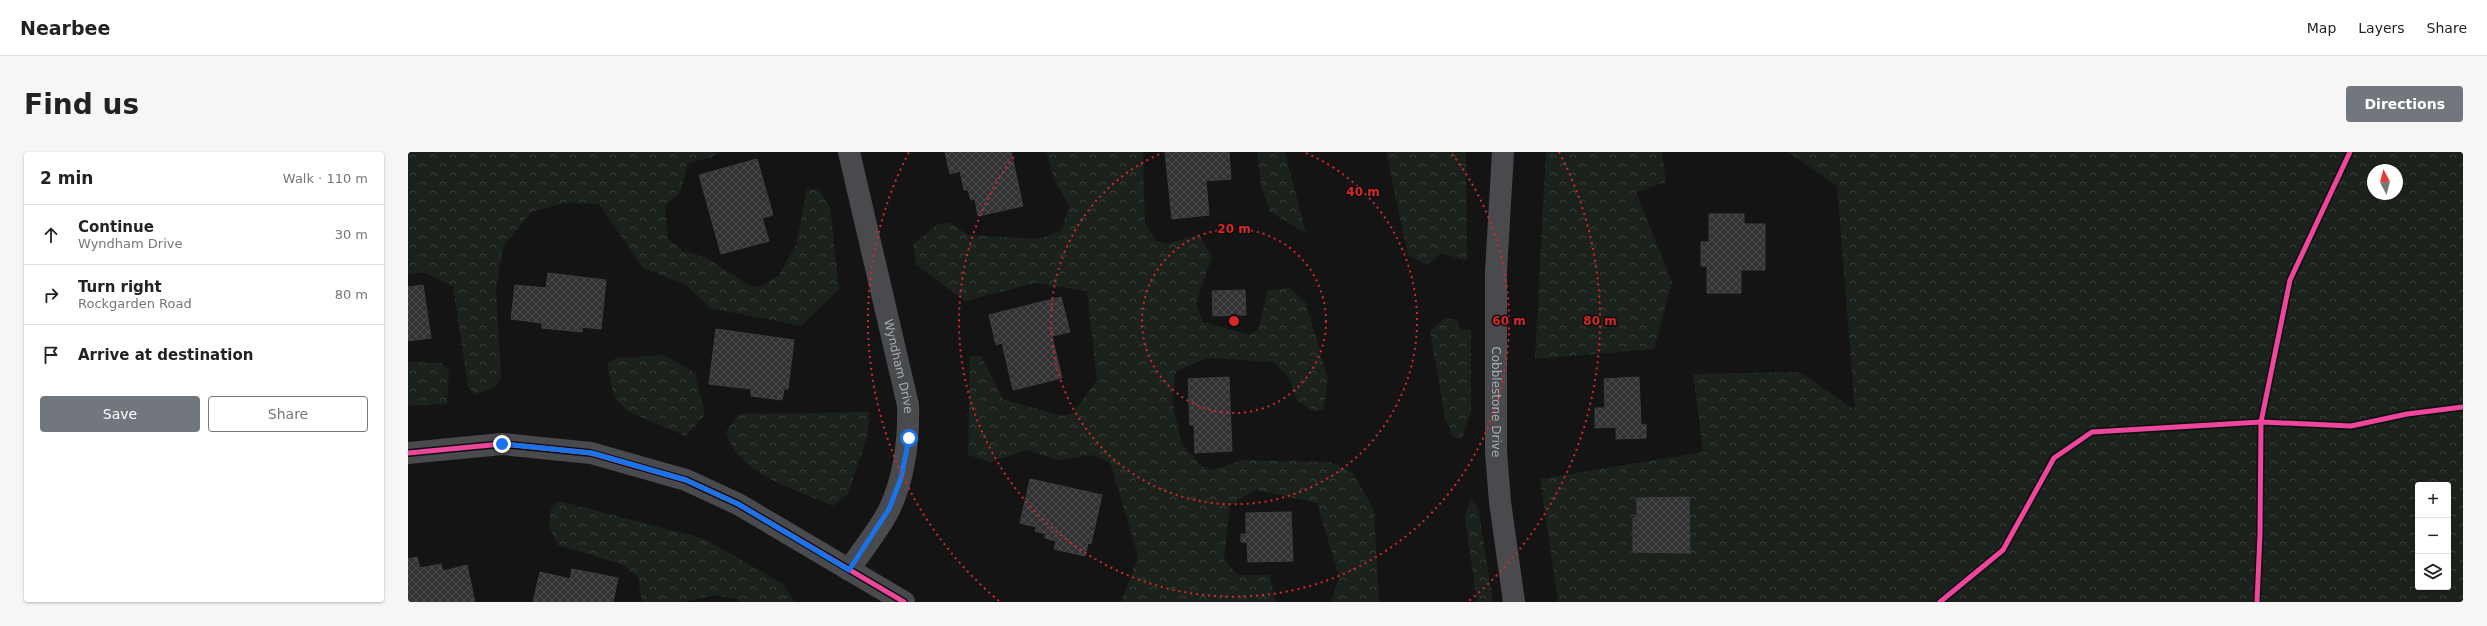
<!DOCTYPE html>
<meta charset="utf-8">
<style>
:root{--surface:#fff;--page:#f6f6f6;--text:#222;--muted:#767676;--line:#e0e0e0;--accent:#72777d}
body{margin:0;font-family:"DejaVu Sans",sans-serif;background:var(--page);color:var(--text)}
.controls{position:absolute;right:12px;bottom:12px;display:grid;overflow:hidden;border-radius:4px;box-shadow:0 1px 3px #0004}
.controls button{width:36px;height:36px;display:grid;place-items:center;padding:0;border:0;border-bottom:1px solid var(--line);background:var(--surface);color:var(--text);font:20px sans-serif}
.compass{position:absolute;left:1959px;top:12px;width:36px;height:36px;border-radius:50%;background:var(--surface);box-shadow:0 1px 3px #0004;rotate:353deg}
.stop{position:absolute;width:12px;height:12px;margin:-9px;border:3px solid #1a73e8;border-radius:50%;background:#fff}
.stop.end{background:#1a73e8;border-color:#fff;box-shadow:0 1px 4px #0008}
.list{margin:0;padding:0;list-style:none}
h2{display:flex;justify-content:space-between;align-items:center;height:52px;margin:0;padding:0 16px;font-size:17px}
h2 small{font-size:13px;font-weight:400;color:var(--muted)}
.list li{display:grid;grid-template-columns:26px 1fr auto;gap:12px;align-items:center;box-sizing:border-box;height:60px;padding:0 16px;border-top:1px solid var(--line)}
.list b{display:block;font-size:15px;white-space:nowrap}
.list p{margin:0;font-size:13px;white-space:nowrap;color:var(--muted)}
.list em{font-size:13px;font-style:normal;color:var(--muted)}
.actions{display:flex;gap:8px;padding:12px 16px}
.actions a{flex:1;padding:9px 0;border:1px solid var(--accent);border-radius:4px;text-align:center;font-size:14px;color:var(--accent)}
.actions .main{background:var(--accent);color:#fff}
.icon{flex:none;width:22px;height:22px;fill:none;stroke:currentColor;stroke-width:2;stroke-linecap:round;stroke-linejoin:round}
.map{position:relative;flex:none;width:2055px;height:450px;overflow:hidden;border-radius:4px}
header{display:flex;align-items:center;gap:24px;box-sizing:border-box;height:56px;padding:0 20px;background:var(--surface);border-bottom:1px solid var(--line)}
header strong{font-size:19px}
nav{display:flex;gap:22px;margin-inline-start:auto;font-size:14px}
.intro{display:flex;align-items:center;justify-content:space-between;box-sizing:border-box;height:96px;padding:0 24px}
h1{margin:0;font-size:28px}
.button{padding:10px 18px;border-radius:4px;background:var(--accent);color:#fff;font-size:14px;font-weight:700}
main{display:flex;gap:24px;padding:0 24px}
aside{flex:1;background:var(--surface);border-radius:4px;box-shadow:0 1px 3px #0004}
.map>svg:first-child{display:block}
</style>
<header>
<strong>Nearbee</strong>
<nav><a>Map</a><a>Layers</a><a>Share</a></nav>
</header>
<div class="intro"><h1>Find us</h1><a class="button">Directions</a></div>
<main>
<aside>
<h2>2 min<small>Walk · 110 m</small></h2>
<ul class="list">
<li><svg class="icon" aria-label="ahead" viewBox="0 0 24 24"><path d="M12 20V5M6 11l6-6 6 6"/></svg><div><b>Continue</b><p>Wyndham Drive</p></div><em>30 m</em></li>
<li><svg class="icon" aria-label="right" viewBox="0 0 24 24"><path d="M7 20v-9h11M14 6l5 5-5 5"/></svg><div><b>Turn right</b><p>Rockgarden Road</p></div><em>80 m</em></li>
<li><svg class="icon" aria-label="arrive" viewBox="0 0 24 24"><path d="M6 21V4h12l-3 4 3 4H6"/></svg><div><b>Arrive at destination</b></div></li>
</ul>
<div class="actions"><a class="main">Save</a><a>Share</a></div>
</aside>
<div class="map">
<svg width="2055" height="450" viewBox="0 0 2055 450">
<defs>
<pattern id="forest-crowns" width="20" height="18" patternUnits="userSpaceOnUse"><rect width="20" height="18" fill="#1b211b"/><path d="M2 6a3 3 0 1 1 6 0M12 15a3 3 0 1 1 6 0" fill="none" stroke="#393f3a"/></pattern>
<pattern id="building-cross-hatch" width="8" height="8" patternUnits="userSpaceOnUse"><rect width="8" height="8" fill="#333335"/><path d="M0 0l8 8M0 8l8-8" fill="none" stroke="#4e4e50"/></pattern>
</defs>
<rect width="100%" height="100%" fill="#141414"/>
<g fill="url(#forest-crowns)" fill-rule="evenodd">
<polygon points="0,0 312,0 302,6 280,11 272,41 257,53 260,86 274,99 297,105 342,134 354,134 371,123 388,93 399,37 410,37 422,55 431,137 393,174 302,156 278,133 235,116 191,52 155,51 123,60 95,95 88,137 93,225 88,235 66,243 60,234 45,135 16,120 0,123"/>
<polygon points="638,0 735,0 737,72 749,89 759,92 791,82 804,105 788,151 795,170 841,183 850,178 860,138 882,136 898,151 920,227 915,258 906,259 889,249 881,226 865,210 800,206 768,219 764,249 774,293 793,313 805,318 835,308 923,310 944,320 966,357 971,450 923,450 931,425 909,351 848,338 822,353 816,408 830,423 862,423 867,450 713,450 730,404 702,310 683,303 650,308 618,298 582,310 560,303 562,204 573,204 595,247 653,264 665,261 689,228 679,139 626,131 557,149 508,113 505,92 530,72 542,71 560,83 631,87 653,79 661,54 646,27"/>
<polygon points="849,0 877,0 898,81 862,60 853,34"/>
<polygon points="978,0 1058,0 1059,109 1033,101 1019,113 1000,103"/>
<polygon points="1138,0 1254,0 1258,30 1228,40 1264,130 1246,197 1127,207"/>
<path d="M 1380,0 L 2055,0 L 2055,450 L 1150,450 L 1132,327 L 1295,300 L 1285,222 L 1392,220 L 1447,258 L 1429,34 ZM 1965,18 L 1989,18 L 1989,42 L 1965,42 ZM 2010,333 L 2040,333 L 2040,435 L 2010,435 Z"/>
<polygon points="1037,166 1049,168 1052,177 1063,178 1063,258 1054,287 1045,285 1037,265 1022,179"/>
<polygon points="256,203 287,221 297,263 278,284 220,260 206,245 199,212 208,206"/>
<polygon points="0,210 34,211 41,219 39,252 0,254"/>
<path d="M 461,260 L 460,281 L 440,342 L 425,354 C 390,339 328,321 318,280 L 330,262 Z"/>
<polygon points="1062,347 1070,355 1085,450 1069,450 1057,366"/>
<polygon points="151,349 297,387 375,432 387,450 331,450 328,447 308,443 274,450 234,450 230,426 216,413 150,393 141,376 143,355"/>
</g>
<g fill="url(#building-cross-hatch)" stroke="#3c3e40">
<polygon points="537,0 603,0 615,54 570,64 567,47 563,48 560,38 556,38 552,19 542,22"/>
<polygon points="757,0 821,0 823,27 798,29 801,63 764,67"/>
<polygon points="349,7 365,63 354,66 361,89 313,102 291,23"/>
<polygon points="1301,62 1336,62 1336,72 1357,72 1357,118 1333,118 1333,141 1299,141 1299,114 1293,114 1293,90 1301,90"/>
<polygon points="140,121 198,128 193,177 174,175 174,180 134,176 134,171 103,167 107,133 138,136"/>
<polygon points="15,133 23,186 0,189 0,135"/>
<polygon points="837,138 838,163 805,164 804,139"/>
<polygon points="653,145 662,180 644,184 654,226 605,238 594,191 588,193 581,163"/>
<polygon points="308,177 386,188 380,237 376,237 374,248 343,244 343,237 301,232"/>
<polygon points="821,225 824,299 787,301 786,273 782,273 780,227"/>
<polygon points="1231,225 1233,273 1238,272 1238,286 1208,287 1208,275 1187,276 1187,256 1197,256 1196,227"/>
<polygon points="622,327 694,343 683,392 680,391 677,404 646,397 648,389 637,386 638,382 627,379 628,375 612,371"/>
<polygon points="1281,345 1282,401 1225,400 1225,366 1229,366 1229,346"/>
<polygon points="883,360 885,409 840,410 839,390 833,390 833,382 838,382 838,361"/>
<polygon points="9,405 12,416 33,412 35,419 59,413 67,450 0,450 0,407"/>
<polygon points="164,417 210,426 205,450 125,450 132,420 162,427"/>
</g>
<g fill="none" stroke-linecap="round" stroke-linejoin="round">
<g stroke="#484a4d" stroke-width="22">
<path id="s1" d="M 441,0 L 500,253 C 501,289 497,323 482,356 C 472,377 454,398 441,418"/>
<path id="s2" d="M 1095,0 L 1088,120 L 1088,300 L 1092,350 L 1106,450"/>
<polyline points="0,301 94,292 183,301 278,328 330,352 496,450"/>
</g>
<defs>
<g id="cycleway">
<polyline points="0,301 94,292 183,301 278,328 330,352 496,450"/>
<polyline points="1532,450 1595,398 1646,306 1684,280 1853,270 1943,274 1999,262 2055,255"/>
<polyline points="1849,450 1852,382 1853,270 1882,128 1942,0"/>
</g>
</defs>
<use href="#cycleway" stroke="#0e0f10" stroke-width="8"/>
<use href="#cycleway" stroke="#ed469a" stroke-width="5"/>
</g>
<g fill="none" stroke-linecap="round" stroke-linejoin="round">
<polyline stroke="#1a73e8" stroke-width="5" points="94,292 184,301 278,328 330,352 441,418 481,357 493,326 501,286"/>
</g>
<g fill="none" stroke="#d62828" stroke-width="2" stroke-dasharray="2 4">
<circle cx="826" cy="169" r="92"/>
<path d="M898 1A183 183 0 1 1 754 1"/>
<path d="M1044 2A275 275 0 1 1 608 2"/>
<path d="M591 449A366 366 0 0 1 501 0M1151 0A366 366 0 0 1 1061 449"/>
</g>
<g text-anchor="middle" stroke-width="3" stroke-linejoin="round" paint-order="stroke">
<g font-size="12" fill="#a5acb5" stroke="#0e0f10">
<text dy="4" stroke="none"><textPath href="#s1" startOffset="220">Wyndham Drive</textPath></text>
<text dy="4" stroke="none"><textPath href="#s2" startOffset="250">Cobblestone Drive</textPath></text>
</g>
</g>
<circle cx="826" cy="169" r="6" fill="#d62828" stroke="#0e0f10" stroke-width="2"/>
<g font-size="12" text-anchor="middle" font-weight="bold" fill="#d62828" stroke="#0e0f10" stroke-width="3" stroke-linejoin="round" paint-order="stroke">
<text x="955" y="44">40 m</text>
<text x="826" y="81">20 m</text>
<text x="1101" y="173">60 m</text>
<text x="1192" y="173">80 m</text>
</g>
</svg>
<div class="controls">
<button>+</button>
<button>−</button>
<button><svg class="icon" aria-label="layers" viewBox="0 0 24 24"><path d="M12 4l9 5-9 5-9-5zM3 14l9 5 9-5"/></svg></button>
</div>
<svg class="compass" viewBox="-18 -18 36 36"><path d="M0-13l5 13h-10z" fill="#e53935"/><path d="M0 13l5-13h-10z" fill="#767676"/></svg>
<div class="stop" style="left:501px;top:286px"></div>
<div class="stop end" style="left:94px;top:292px"></div>
</div>
</main>
